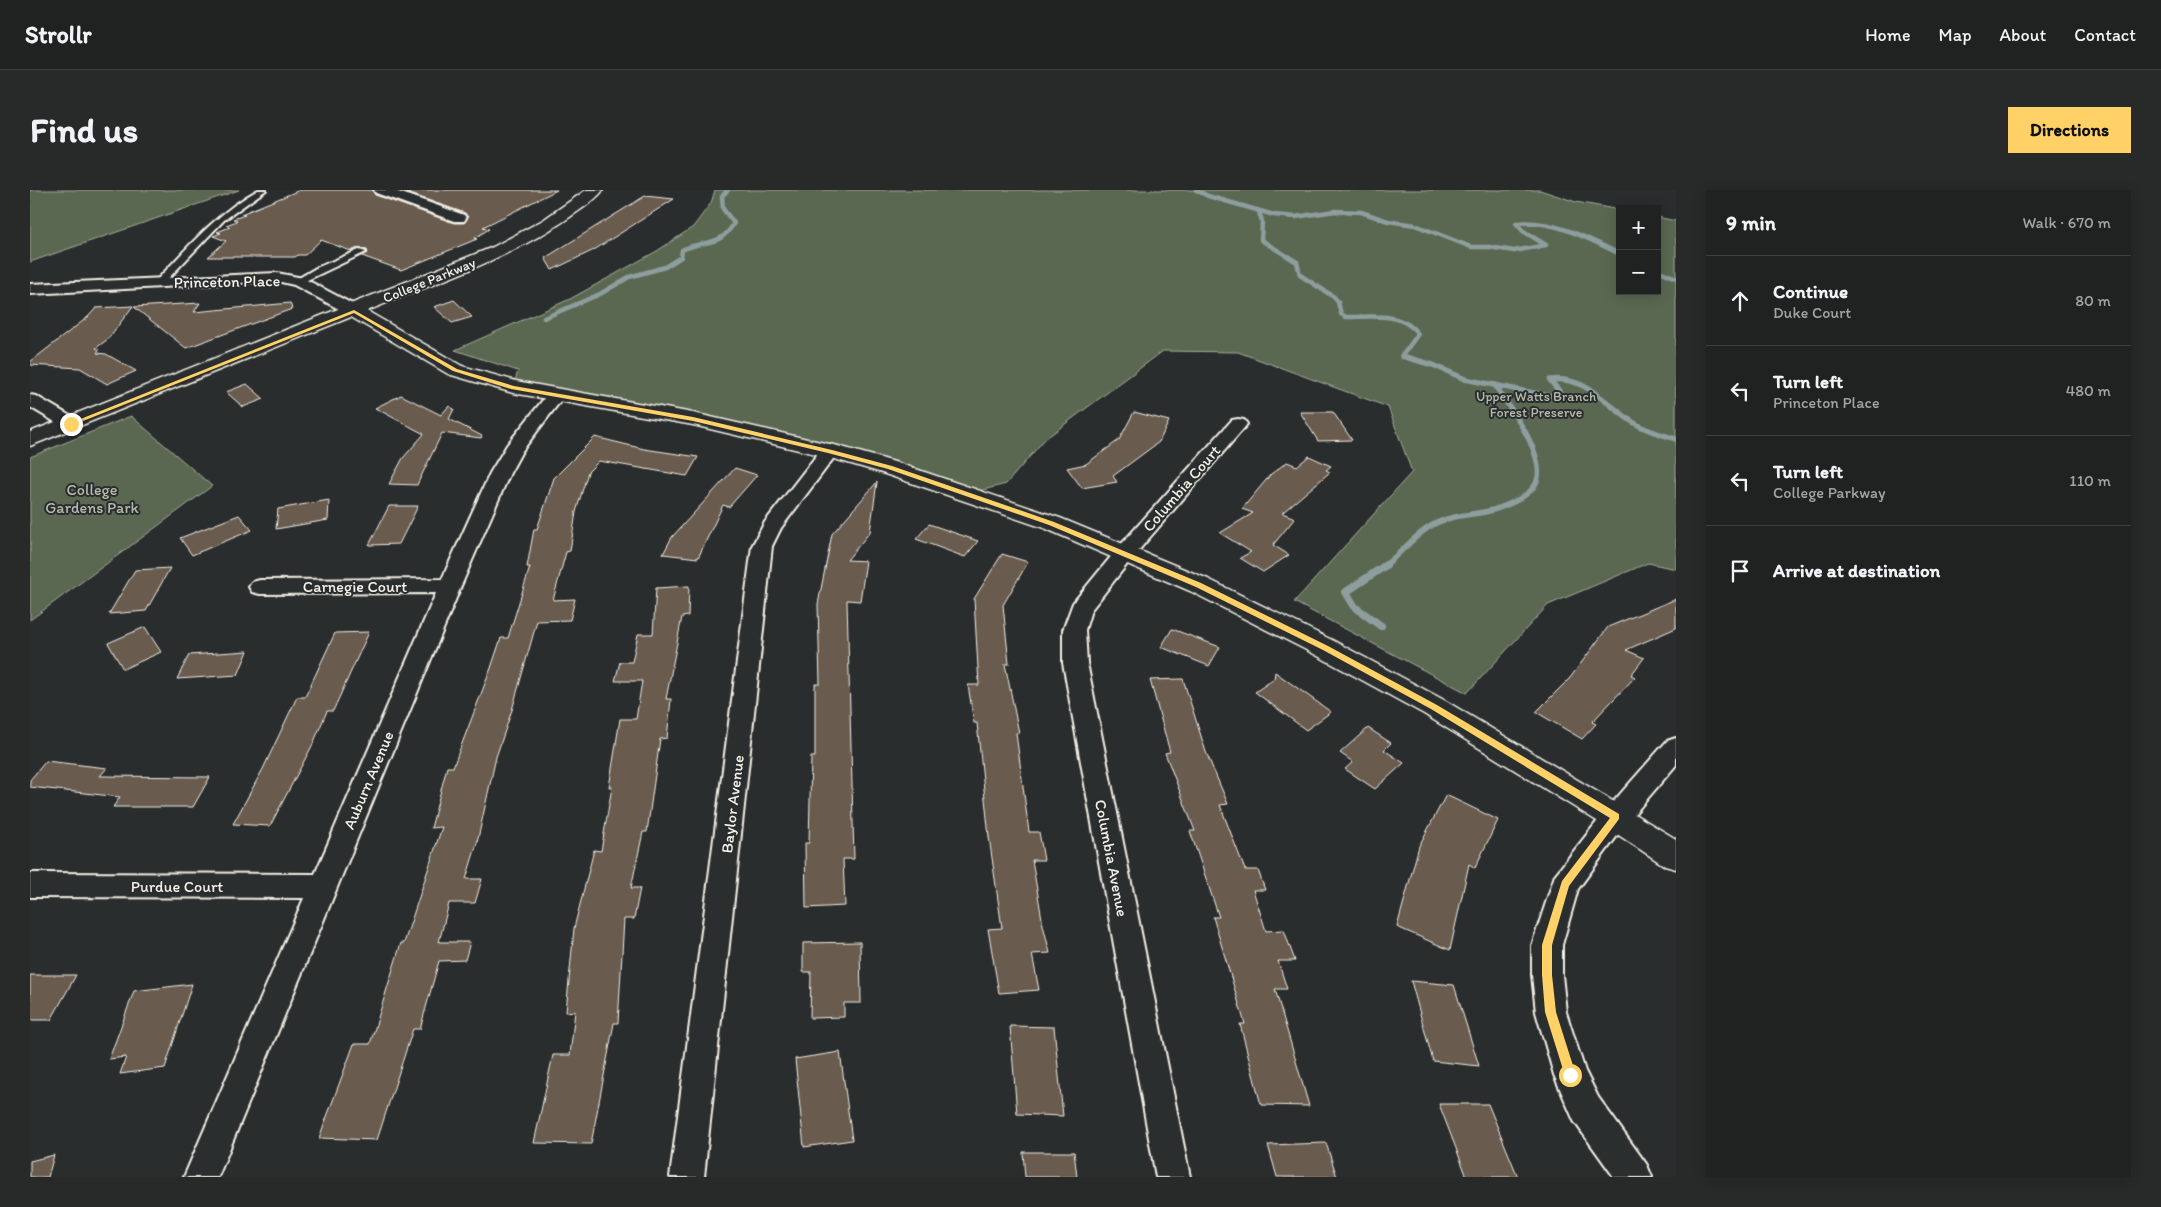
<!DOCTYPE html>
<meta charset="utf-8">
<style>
:root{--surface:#202222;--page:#282a2a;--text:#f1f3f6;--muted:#a2a4a5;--line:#3d3f40;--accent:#ffd166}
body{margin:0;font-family:Itim,sans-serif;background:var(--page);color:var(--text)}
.controls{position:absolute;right:15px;top:15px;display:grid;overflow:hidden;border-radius:0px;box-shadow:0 2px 12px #0003}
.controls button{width:45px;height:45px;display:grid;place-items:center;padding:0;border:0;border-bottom:1px solid var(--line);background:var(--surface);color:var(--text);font:25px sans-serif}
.stop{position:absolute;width:15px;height:15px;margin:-11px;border:4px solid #ffd166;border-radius:50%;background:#fff}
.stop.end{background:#ffd166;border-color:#fff;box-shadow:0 1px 5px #0008}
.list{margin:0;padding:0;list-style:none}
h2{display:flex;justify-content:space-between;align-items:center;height:65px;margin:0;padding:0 20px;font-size:21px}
h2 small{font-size:16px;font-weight:400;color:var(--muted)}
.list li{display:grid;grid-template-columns:32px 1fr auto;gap:15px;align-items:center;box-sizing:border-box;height:90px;padding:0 20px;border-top:1px solid var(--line)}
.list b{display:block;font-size:19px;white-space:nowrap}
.list p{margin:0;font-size:16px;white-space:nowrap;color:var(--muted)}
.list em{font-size:16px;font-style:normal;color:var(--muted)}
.icon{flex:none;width:28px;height:28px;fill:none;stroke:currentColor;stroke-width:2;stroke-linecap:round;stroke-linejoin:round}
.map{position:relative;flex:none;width:1646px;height:987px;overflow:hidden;border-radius:0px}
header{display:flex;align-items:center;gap:30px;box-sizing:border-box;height:70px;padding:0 25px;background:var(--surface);border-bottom:1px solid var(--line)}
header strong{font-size:24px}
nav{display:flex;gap:28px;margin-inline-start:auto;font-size:18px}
.intro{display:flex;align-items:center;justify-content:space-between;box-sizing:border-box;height:120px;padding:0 30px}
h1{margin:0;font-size:35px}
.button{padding:12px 22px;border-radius:0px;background:var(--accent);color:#111;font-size:18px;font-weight:700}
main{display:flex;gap:30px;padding:0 30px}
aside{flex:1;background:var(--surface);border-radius:0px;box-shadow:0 2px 12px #0003}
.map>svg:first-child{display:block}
</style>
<header>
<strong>Strollr</strong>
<nav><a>Home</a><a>Map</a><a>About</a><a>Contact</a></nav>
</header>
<div class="intro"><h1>Find us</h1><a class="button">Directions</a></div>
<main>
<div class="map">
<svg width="1646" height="987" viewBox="0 0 1646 987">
<rect width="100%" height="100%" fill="#2a2d2e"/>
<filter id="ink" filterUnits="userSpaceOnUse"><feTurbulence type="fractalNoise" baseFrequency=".02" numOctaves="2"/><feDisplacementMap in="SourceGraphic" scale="10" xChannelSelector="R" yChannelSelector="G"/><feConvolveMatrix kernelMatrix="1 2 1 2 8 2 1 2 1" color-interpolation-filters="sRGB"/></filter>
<g filter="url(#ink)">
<g fill="#5a6851" stroke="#a7ac9c">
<polygon points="0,0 209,0 0,72"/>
<polygon points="685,0 1510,0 1546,12 1590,20 1590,101 1627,101 1627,27 1646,31 1646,379 1618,373 1518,415 1437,503 1264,412 1382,282 1358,217 1208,162 1133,161 1015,249 976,294 938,304 800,261 483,197 488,181 425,160 540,109 627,61 663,37 681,13"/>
<polygon points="101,226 182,296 0,430 0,267"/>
</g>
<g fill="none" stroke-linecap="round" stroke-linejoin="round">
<g stroke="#8e9e9f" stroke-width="4.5">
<path d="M 1166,0 L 1178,6 L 1244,25 L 1265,27 L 1305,21 L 1331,22 L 1358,31 L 1385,35 L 1441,57 L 1459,57 L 1484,61 L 1516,55 L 1493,41 L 1486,33 C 1523,29 1557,48 1590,64"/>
<path d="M 1229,22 L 1232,31 L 1231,50 L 1267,72 L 1270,85 L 1304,107 L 1308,112 L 1311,124 L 1316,127 C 1341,127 1372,121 1388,144 L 1372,166"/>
<polyline points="1627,80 1646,88"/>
<path d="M 514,128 L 570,104 L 599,87 L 635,77 L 651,67 L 652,60 C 674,49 690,58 704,33 L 693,19 L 692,6 L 698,0"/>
</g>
<g stroke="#8e9e9f" stroke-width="5.5">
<path d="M 1373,164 L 1372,166 L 1403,175 L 1435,189 L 1518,206 L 1529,205 L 1529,201 L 1520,190 C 1557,185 1577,217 1606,234 C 1618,241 1633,245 1646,249"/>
<path d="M 1354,376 C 1373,362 1388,340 1411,331 C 1427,324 1446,325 1463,320 C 1476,316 1502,306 1507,291 C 1516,264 1479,217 1465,195"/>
</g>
<polyline stroke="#8e9e9f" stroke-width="8" points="1351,436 1325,417 1316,402 1356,375"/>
</g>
<g fill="#695c4f" stroke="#f4f1e8">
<polygon points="270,0 342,0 345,5 424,33 434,33 438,27 435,23 369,0 527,0 453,37 459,39 445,48 447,49 371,80 332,66 338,63 337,60 328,58 321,61 291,50 275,65 268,65 265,67 178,67 196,51 183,46 191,43 187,42 200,37 196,35 207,31 203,29 215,25 211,24"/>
<polygon points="615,6 644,9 564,60 522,80 515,68"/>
<polygon points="424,110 442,127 422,133 404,117"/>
<polygon points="170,113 164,122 260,113 262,119 156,158 104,117"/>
<polygon points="103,116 78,149 66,158 69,160 67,163 76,164 106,181 77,194 50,178 0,175 0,172 58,127 66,118"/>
<polygon points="217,194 234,209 213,217 196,202"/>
<polygon points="371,205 411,225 419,216 424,219 419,229 452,246 451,248 412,243 387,295 359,294 373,268 394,244 345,218"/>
<polygon points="1104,222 1139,231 1129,252 1083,286 1087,292 1052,298 1037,278 1056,274 1089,250"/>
<polygon points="1270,222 1303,222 1322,250 1288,251"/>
<polygon points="565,247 614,259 668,267 657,286 569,271 558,282 546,322 540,361 536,362 523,410 545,409 540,430 507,431 482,520 466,567 447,653 436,689 452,689 445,713 419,713 409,752 440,752 435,770 409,771 390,839 383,839 347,950 289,948 324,854 340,854 371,753 374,753 412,637 401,638 417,577 423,577 461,478 471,448 478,448 500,377 497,377 504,339 507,339 524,288"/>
<polygon points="1279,266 1301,276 1296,280 1300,282 1252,323 1265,328 1243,355 1259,365 1233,382 1210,368 1221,362 1190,343 1223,323 1212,319 1241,284 1257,272 1267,276"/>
<polygon points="705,278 727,285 699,317 693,315 668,368 633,364 642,347"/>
<polygon points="847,292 840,342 817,370 836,371 830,411 817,410 824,669 813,669 815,716 776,718 775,653 779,653 781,567 785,567 785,494 790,494 788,414 802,344"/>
<polygon points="299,310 298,330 246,339 248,319"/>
<polygon points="359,316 388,316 369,354 339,355"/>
<polygon points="209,325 222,340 162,365 150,348"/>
<polygon points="899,334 948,351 935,367 886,349"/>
<polygon points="972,364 998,372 973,415 979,474 975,474 989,543 986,543 999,642 1009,642 1014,670 1002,670 1013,735 1020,763 1002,764 1009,800 969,803 958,739 972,738 959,647 947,533 944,533 938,495 949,495 944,409"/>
<polygon points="140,378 116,421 79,424 105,380"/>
<polygon points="659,396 658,426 652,427 636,509 641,509 637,548 630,549 617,642 613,642 601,698 610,698 604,729 594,729 588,833 584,833 561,954 504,953 523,865 540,865 545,821 536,822 544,738 564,660 571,661 582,597 579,597 590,529 606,529 612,491 585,491 590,472 602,472 608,444 623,444 626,398"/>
<polygon points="1646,409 1646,438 1596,460 1614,468 1601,485 1605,487 1562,532 1566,534 1552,549 1506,522 1540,488 1578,437"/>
<polygon points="115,437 131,462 93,479 78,453"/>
<polygon points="1142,439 1190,457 1179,476 1131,457"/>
<polygon points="339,442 303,521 297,521 283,554 240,636 203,634 233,579 267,507 275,507 305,443"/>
<polygon points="218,461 208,485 147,489 159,465"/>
<polygon points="1245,482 1301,522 1276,540 1225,502 1244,489"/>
<polygon points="1153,489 1176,562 1198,614 1190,615 1215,680 1228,680 1235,700 1223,700 1236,741 1254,740 1265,771 1248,771 1257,799 1245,799 1279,916 1231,915 1210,834 1215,834 1183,727 1189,727 1160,641 1165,641 1135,563 1140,562 1120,490"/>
<polygon points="1338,538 1361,553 1354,560 1374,573 1345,599 1315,579 1323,572 1310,563"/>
<polygon points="16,571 77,578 70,586 180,587 163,617 83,617 90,607 0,597 0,590"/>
<polygon points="1416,605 1468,630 1445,678 1439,674 1420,760 1367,737 1389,656"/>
<polygon points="830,752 831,813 814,813 814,827 780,828 781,782 773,782 773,753"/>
<polygon points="0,785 46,785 21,830 0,830"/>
<polygon points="1381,791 1424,795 1449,876 1403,871"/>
<polygon points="162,794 135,878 90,884 96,867 79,869 104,801"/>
<polygon points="980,836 1024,837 1033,926 987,924"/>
<polygon points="810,862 822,950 774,957 765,869"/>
<polygon points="1409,914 1458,914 1488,987 1437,987"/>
<polygon points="1296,953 1307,987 1247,987 1238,955"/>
<polygon points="993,962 1044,962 1047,987 995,987"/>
<polygon points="24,965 18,987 0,987 0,971"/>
</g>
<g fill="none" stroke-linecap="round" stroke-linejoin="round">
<defs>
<g id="service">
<path d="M 228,0 L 236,0 L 194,30 L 133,94 L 127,94 L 127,90 C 158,57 188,22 228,0 Z"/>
<polygon points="329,60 336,62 271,93 264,91 286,78"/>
</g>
<g id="minor">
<polygon points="344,0 363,0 434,25 436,28 434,31 424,31 346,3"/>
<polygon points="247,83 273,88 330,118 332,121 330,124 318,124 264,95 247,91 0,104 0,94"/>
<polygon points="526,200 532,201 535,205 492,261 480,283 431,396 188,987 154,987 274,708 0,707 0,683 285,684 406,403 230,404 222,402 219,397 222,392 230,390 412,389 460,283 477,255 520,201"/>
<polygon points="0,205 6,206 47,230 50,234 47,238 41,239 35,238 0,217"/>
<polygon points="1208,229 1214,230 1217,234 1214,238 1102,368 1061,420 1055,440 1057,473 1160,987 1126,987 1033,473 1033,440 1043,413 1088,358 1202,230"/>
<polygon points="800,255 807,257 809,261 751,338 742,356 674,987 640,987 722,356 735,332 793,257"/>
<polygon points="1646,548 1646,575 1595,635 1548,699 1532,755 1532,785 1536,822 1555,881 1568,907 1617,975 1622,987 1584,987 1544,931 1524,885 1506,822 1502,785 1502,755 1525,685 1577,619 1637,551"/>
</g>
<path id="tertiary" d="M 556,0 L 573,0 C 565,11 551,19 540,27 C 479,69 405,93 337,121 L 432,176 L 486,191 L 663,223 L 808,256 L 868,273 L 1030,328 L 1178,389 L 1304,451 L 1414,510 L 1646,649 L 1646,679 L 1635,676 L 1575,636 L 1394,524 L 1286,465 L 1160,401 L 1014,338 L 852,283 L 794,266 L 663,235 L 483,203 L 418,184 L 321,127 L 0,256 L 0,242 L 463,57 L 513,30 Z"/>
</defs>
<use href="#service" stroke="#f4f1e8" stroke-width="4"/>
<use href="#minor" stroke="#f4f1e8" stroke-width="4"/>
<use href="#tertiary" stroke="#f4f1e8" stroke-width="3"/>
<use href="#service" fill="#2a2d2e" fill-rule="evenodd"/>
<use href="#minor" fill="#2a2d2e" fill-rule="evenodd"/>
<use href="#tertiary" fill="#2a2d2e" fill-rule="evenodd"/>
</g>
</g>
<polygon fill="#ffd166" points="324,120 427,179 484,196 663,227 802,260 862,276 1024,332 1171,393 1298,456 1407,515 1589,624 1589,629 1539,696 1522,755 1522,785 1526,822 1546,885 1544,889 1540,891 1536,889 1515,822 1512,785 1512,755 1532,691 1580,628 1401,519 1293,460 1166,397 1019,335 858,279 798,263 663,231 481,199 423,181 324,123 43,235 38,234"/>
<g text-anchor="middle" stroke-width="4" stroke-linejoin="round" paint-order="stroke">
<g font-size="14" fill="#f4f1e8" stroke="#2a2d2e">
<text transform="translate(399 90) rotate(-22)" y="5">College Parkway</text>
</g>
<g font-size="14" fill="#b6baac" stroke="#2a2d2e">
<text x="1506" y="211">Upper Watts Branch<tspan x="1506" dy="16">Forest Preserve</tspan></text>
</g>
<g font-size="16" fill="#f4f1e8" stroke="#2a2d2e">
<text transform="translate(197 91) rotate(-1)" y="6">Princeton Place</text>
<text transform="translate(1151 298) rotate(-49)" y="6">Columbia Court</text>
<text x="325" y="402">Carnegie Court</text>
<text transform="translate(338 590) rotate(-67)" y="6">Auburn Avenue</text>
<text transform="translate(702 614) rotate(-83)" y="6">Baylor Avenue</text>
<text transform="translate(1082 668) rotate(79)" y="6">Columbia Avenue</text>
<text x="147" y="702">Purdue Court</text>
</g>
<g font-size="16" fill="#b6baac" stroke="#2a2d2e">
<text x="62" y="305">College<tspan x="62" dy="18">Gardens Park</tspan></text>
</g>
</g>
</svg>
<div class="controls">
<button>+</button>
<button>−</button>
</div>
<div class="stop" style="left:1540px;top:885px"></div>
<div class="stop end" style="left:41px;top:234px"></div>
</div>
<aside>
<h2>9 min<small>Walk · 670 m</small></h2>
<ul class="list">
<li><svg class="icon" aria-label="ahead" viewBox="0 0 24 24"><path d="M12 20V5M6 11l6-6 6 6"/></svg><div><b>Continue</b><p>Duke Court</p></div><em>80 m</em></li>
<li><svg class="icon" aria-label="left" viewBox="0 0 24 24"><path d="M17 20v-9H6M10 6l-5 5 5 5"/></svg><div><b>Turn left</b><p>Princeton Place</p></div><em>480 m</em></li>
<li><svg class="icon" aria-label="left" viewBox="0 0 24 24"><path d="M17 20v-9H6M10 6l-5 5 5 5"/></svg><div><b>Turn left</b><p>College Parkway</p></div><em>110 m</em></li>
<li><svg class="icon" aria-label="arrive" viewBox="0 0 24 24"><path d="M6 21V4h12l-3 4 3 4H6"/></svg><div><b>Arrive at destination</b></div></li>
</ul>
</aside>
</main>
